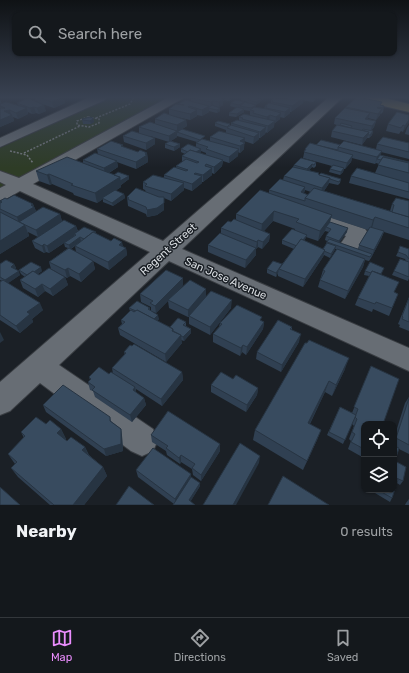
<!DOCTYPE html>
<style>
:root{--surface:#14181c;--page:#1d2125;--text:#f1f3f6;--muted:#9da0a3;--line:#33373b;--accent:#ea8dfd}
body{margin:0;font-family:Rubik,sans-serif;background:var(--page);color:var(--text)}
.controls{position:absolute;right:12px;bottom:12px;display:grid;overflow:hidden;border-radius:8px;box-shadow:0 1px 3px #0004}
.controls button{width:36px;height:36px;display:grid;place-items:center;padding:0;border:0;border-bottom:1px solid var(--line);background:var(--surface);color:var(--text);font:20px sans-serif}
.list{margin:0;padding:0;list-style:none}
h2{display:flex;justify-content:space-between;align-items:center;height:52px;margin:0;padding:0 16px;font-size:17px}
h2 small{font-size:13px;font-weight:400;color:var(--muted)}
.icon{flex:none;width:22px;height:22px;fill:none;stroke:currentColor;stroke-width:2;stroke-linecap:round;stroke-linejoin:round}
.map{position:relative;flex:none;width:409px;height:505px;overflow:hidden}
.search{position:absolute;background:var(--surface);box-shadow:0 1px 3px #0004;left:12px;right:12px;top:12px;height:44px;display:flex;align-items:center;gap:10px;box-sizing:border-box;padding:0 14px;border-radius:8px;color:var(--muted);font-size:15px}
.sheet{height:112px;background:var(--surface)}
nav{display:flex;justify-content:space-around;align-items:center;box-sizing:border-box;height:56px;border-top:1px solid var(--line);background:var(--surface);font-size:11px;color:var(--muted)}
nav a{display:grid;justify-items:center;gap:2px}
nav .on{color:var(--accent)}
.map>svg:first-child{display:block}
</style>
<div class="map">
<svg width="409" height="505" viewBox="0 0 409 505">
<rect width="100%" height="100%" fill="#1b2026"/>
<polygon fill="#2e3c26" points="110,97 172,97 0,189 0,148"/>
<g fill="none" stroke-linecap="round" stroke-linejoin="round">
<defs>
<g id="minor">
<polygon points="90,97 107,97 105,100 0,147 0,138"/>
<polygon points="169,97 185,97 33,184 163,241 329,97 343,97 182,249 409,348 409,371 169,261 59,365 153,429 158,440 153,451 142,456 131,451 40,383 10,411 0,415 0,382 150,252 20,191 6,199 0,200 0,188 6,185 0,182 0,171 19,178"/>
<polygon points="321,214 365,229 368,233 356,251 349,253 342,251 339,246 346,236 314,224 311,220 314,216"/>
</g>
<polygon id="major" points="357,97 381,97 409,104 409,112 358,100"/>
</defs>
<use href="#minor" stroke="#393d42" stroke-width="2"/>
<use href="#major" stroke="#393d42" stroke-width="2"/>
<g stroke="#767a7f" stroke-width="1.5" stroke-dasharray="2 1.5" stroke-linecap="butt">
<polygon points="88,117 99,119 99,123 89,127 77,125 77,121"/>
<polyline points="96,118 130,104 134,97"/>
<polyline points="10,151 27,155 33,163"/>
<polyline points="24,153 80,126"/>
</g>
<use href="#minor" fill="#676d74" fill-rule="evenodd"/>
<use href="#major" fill="#847951" fill-rule="evenodd"/>
</g>
<g fill="#304052" fill-rule="evenodd">
<polygon points="34,97 64,97 65,103 54,108 42,104 46,111 39,114 36,113 32,114 28,112 28,114 18,119 13,117 14,121 0,127 0,99 2,104 18,106 17,103 35,101"/>
<polygon points="191,97 233,97 233,98 229,101 225,100 223,101 223,105 219,107 220,111 217,113 209,111 209,112 202,116 197,115 197,116 190,120 169,115 169,109 178,105 178,104 191,101"/>
<path d="M 241,97 L 254,97 L 255,98 L 255,97 L 266,97 L 263,100 L 261,99 L 260,102 L 256,105 L 255,108 L 264,109 L 265,106 L 271,103 L 271,100 L 276,97 L 318,97 L 313,102 L 303,100 L 303,103 L 291,112 L 290,112 L 290,113 L 284,118 L 280,117 L 280,119 L 275,123 L 274,122 L 274,127 L 267,133 L 266,132 L 265,134 L 260,138 L 259,138 L 259,139 L 253,144 L 244,141 L 244,149 L 240,153 L 238,152 L 238,156 L 229,163 L 223,161 L 222,166 L 214,174 L 212,173 L 212,175 L 203,182 L 202,182 L 202,183 L 192,191 L 184,188 L 184,190 L 171,201 L 164,198 L 164,210 L 157,215 L 147,217 L 146,214 L 128,206 L 127,197 L 146,192 L 145,190 L 143,189 L 143,182 L 164,178 L 164,175 L 176,168 L 176,166 L 182,162 L 182,156 L 185,154 L 181,152 L 181,149 L 196,147 L 196,143 L 197,142 L 177,136 L 177,137 L 171,141 L 180,144 L 180,147 L 174,151 L 165,148 L 165,144 L 169,142 L 150,136 L 155,144 L 146,150 L 124,142 L 123,136 L 139,133 L 139,127 L 155,124 L 155,119 L 186,120 L 187,126 L 177,132 L 210,141 L 210,137 L 226,133 L 226,130 L 215,126 L 215,123 L 230,124 L 230,126 L 231,126 L 231,123 L 239,120 L 239,117 L 250,115 L 250,111 L 244,110 L 244,112 L 236,117 L 229,116 L 229,113 L 237,108 L 230,106 L 231,103 L 244,102 L 243,103 L 248,103 L 248,102 L 241,100 ZM 201,151 L 206,153 L 206,155 L 200,153 L 201,152 Z"/>
<polygon points="404,97 409,97 409,100 404,99"/>
<polygon points="381,105 384,106 383,112 381,114 380,113 380,115 376,120 368,118 368,119 376,121 374,127 371,131 373,131 372,135 369,138 367,138 362,145 331,137 332,131 337,125 334,124 335,118 346,107"/>
<polygon points="409,115 403,132 401,131 399,134 386,131 388,124"/>
<polygon points="93,118 94,122 91,124 83,124 82,119"/>
<polygon points="409,125 409,135 405,134 407,128"/>
<polygon points="409,143 409,159 381,152 380,155 409,162 409,199 349,183 351,176 375,173 379,164 376,163 375,164 352,158 351,162 345,169 344,169 343,172 340,175 329,172 330,169 332,166 303,158 305,149 316,145 341,145 376,149 377,144"/>
<polygon points="124,147 138,152 147,153 148,162 136,169 117,162 118,167 109,173 114,175 129,176 129,179 121,185 121,187 115,191 124,194 125,198 113,206 103,202 103,199 97,203 74,195 73,193 52,184 50,185 39,181 36,171 83,163 83,160 98,154 97,149"/>
<path d="M 316,162 L 316,166 L 314,168 L 312,167 L 309,170 L 318,174 L 341,179 L 340,183 L 338,185 L 329,183 L 328,185 L 324,191 L 390,211 L 392,204 L 409,201 L 409,240 L 384,232 L 381,239 L 371,258 L 369,261 L 365,260 L 363,267 L 345,299 L 318,287 L 323,270 L 337,249 L 335,249 L 330,258 L 324,255 L 323,257 L 303,287 L 278,276 L 278,273 L 276,277 L 267,273 L 267,269 L 282,264 L 294,249 L 282,244 L 282,240 L 295,230 L 295,229 L 273,221 L 264,231 L 270,234 L 269,241 L 262,249 L 258,247 L 256,249 L 256,255 L 245,268 L 208,252 L 208,245 L 221,234 L 221,228 L 236,220 L 236,214 L 269,194 L 269,190 L 283,180 L 284,176 L 293,167 L 294,165 ZM 305,190 L 311,192 L 308,195 L 304,193 ZM 331,218 L 368,230 L 359,245 L 358,250 L 339,243 L 347,232 L 330,222 ZM 325,231 L 329,232 L 326,236 L 325,240 L 327,241 L 326,244 L 323,249 L 304,241 L 306,237 L 318,241 Z"/>
<path d="M 7,199 L 33,204 L 36,211 L 60,214 L 62,221 L 76,226 L 78,231 L 96,232 L 96,234 L 126,248 L 127,255 L 109,270 L 93,261 L 95,269 L 81,282 L 70,276 L 67,278 L 51,269 L 49,262 L 68,248 L 65,247 L 64,243 L 49,253 L 46,252 L 44,253 L 35,248 L 32,241 L 38,237 L 28,232 L 29,236 L 0,254 L 0,201 ZM 75,246 L 76,252 L 71,249 Z"/>
<polygon points="409,249 409,278 408,281 392,275 394,271 406,261 405,259 396,256 398,252"/>
<polygon points="0,264 14,264 16,268 15,269 20,275 8,283 43,310 32,319 33,322 20,333 0,320 0,282 2,281 0,280"/>
<polygon points="19,270 42,271 38,274 39,275 65,277 68,285 53,296 45,291 38,297 23,288 20,280 25,277 21,274"/>
<polygon points="365,271 381,274 394,292 398,294 389,316 373,309 372,312 355,305 358,298 369,276 364,275"/>
<polygon points="183,285 176,293 206,297 231,308 210,335 189,324 189,317 188,317 169,308 168,301 156,313 151,311 151,307 141,302 140,294"/>
<polygon points="409,297 409,331 399,327 400,325 398,324"/>
<polygon points="129,308 150,308 150,310 159,319 157,321 170,327 186,322 186,326 191,329 191,333 184,341 181,340 182,343 166,362 120,335 118,328 122,324 121,320 130,311"/>
<polygon points="262,321 264,322 263,329 246,355 242,352 240,356 213,342 213,334 219,327 220,323"/>
<polygon points="292,327 292,330 299,342 281,372 256,359 257,352"/>
<polygon points="124,352 182,372 183,380 162,406 136,389 136,393 144,398 146,405 132,422 95,397 93,391 90,390 88,382 90,380 89,377 113,374 112,368 125,355"/>
<polygon points="371,366 364,424 364,458 348,449 351,441 349,439 354,426 352,424 343,444 327,435 340,407 352,413"/>
<polygon points="345,369 332,396 325,392 310,424 321,430 317,440 303,470 253,440 255,430"/>
<polygon points="233,379 258,388 257,395 246,412 211,392 211,385"/>
<polygon points="409,397 409,454 399,449 395,461 403,481 400,485 397,483 392,498 390,502 370,490 394,490 394,438 405,403"/>
<polygon points="43,405 110,417 111,421 121,429 122,436 123,451 106,456 46,412"/>
<polygon points="46,424 61,429 66,439 65,440 67,441 85,447 89,455 103,467 107,476 84,505 50,505 18,477 11,468 15,464 8,454 24,438 21,432"/>
<polygon points="151,435 220,451 201,481 193,475 192,469 181,462 180,464 167,455 166,451 152,442"/>
<polygon points="136,470 191,474 191,477 200,486 190,502 174,504 138,477"/>
<polygon points="409,499 409,505 405,505 406,503"/>
</g>
<g fill="#273442">
<polygon points="63,97 64,97 65,103 54,108 52,102"/>
<polygon points="222,97 225,97 225,100 223,101 223,105 219,108 219,102 222,100"/>
<polygon points="229,97 233,97 233,98 229,101"/>
<polygon points="314,97 318,97 313,102"/>
<polygon points="304,98 303,103 291,112 292,106"/>
<polygon points="261,99 260,102 256,105 256,102"/>
<polygon points="213,101 213,106 211,108 211,102"/>
<polygon points="44,105 46,111 39,114 37,108"/>
<polygon points="209,106 209,112 202,116 202,110"/>
<polygon points="34,107 36,113 32,114 30,108"/>
<polygon points="27,108 28,114 18,119 16,113"/>
<polygon points="220,108 220,111 217,113 217,110"/>
<polygon points="290,108 290,113 284,118 285,112"/>
<polygon points="244,109 244,112 236,117 237,114"/>
<polygon points="382,109 380,115 376,120 378,114"/>
<polygon points="10,110 11,115 12,115 14,121 0,127 0,120 4,111"/>
<polygon points="197,110 197,116 190,120 190,114"/>
<polygon points="281,113 280,119 275,123 276,117"/>
<polygon points="370,113 368,119 363,125 365,119"/>
<polygon points="270,115 269,121 267,123 267,117"/>
<polygon points="93,119 94,122 91,124 90,121"/>
<polygon points="186,120 187,126 177,132 177,137 169,142 169,136 177,131 177,125"/>
<polygon points="409,120 409,123 403,132 405,126"/>
<polygon points="275,121 274,127 267,133 268,126"/>
<polygon points="376,121 374,127 370,132 372,126"/>
<polygon points="266,127 265,134 260,138 260,132"/>
<polygon points="373,131 372,135 369,138 370,135"/>
<polygon points="369,132 367,138 362,145 363,138"/>
<polygon points="259,133 259,139 253,144 254,137"/>
<polygon points="155,138 155,144 146,150 146,143"/>
<polygon points="245,138 244,149 240,153 240,141"/>
<polygon points="180,144 180,147 174,151 174,147"/>
<polygon points="201,149 201,152 194,157 194,154"/>
<polygon points="239,149 238,156 229,163 229,157"/>
<polygon points="382,151 380,157 377,159 375,164 377,157"/>
<polygon points="147,153 148,162 136,169 136,162"/>
<polygon points="353,155 351,162 345,169 347,163"/>
<polygon points="223,160 222,166 214,174 214,167"/>
<polygon points="117,161 118,167 105,175 104,168"/>
<polygon points="312,164 312,167 307,173 307,169"/>
<polygon points="212,168 212,175 203,182 203,175"/>
<polygon points="344,168 343,172 340,175 341,172"/>
<polygon points="49,174 52,184 50,185 47,175"/>
<polygon points="129,176 129,179 121,185 121,187 97,203 95,193 120,177"/>
<polygon points="202,176 202,183 192,191 192,184"/>
<polygon points="330,178 328,185 321,195 322,188"/>
<polygon points="184,183 184,190 171,201 171,194"/>
<polygon points="305,187 304,194 301,192"/>
<polygon points="124,194 125,198 113,206 112,203"/>
<polygon points="164,197 164,210 157,215 147,217 147,210"/>
<polygon points="33,204 37,214 19,224 17,217"/>
<polygon points="274,211 273,221 261,234 262,224"/>
<polygon points="60,214 62,222 38,237 36,230"/>
<polygon points="332,215 329,225 326,227 325,231 318,241 320,231"/>
<polygon points="375,217 372,228 370,231 373,220"/>
<polygon points="25,225 29,236 0,254 0,241"/>
<polygon points="76,226 78,233 74,234 74,236 49,253 47,246"/>
<polygon points="348,228 347,232 338,245 339,241"/>
<polygon points="384,231 381,239 371,258 374,250"/>
<polygon points="270,234 269,241 262,249 263,242"/>
<polygon points="307,235 306,238 297,250 298,246"/>
<polygon points="80,237 81,241 70,249 69,245"/>
<polygon points="258,240 258,247 256,249 256,255 245,268 246,260 256,248 257,242"/>
<polygon points="122,242 124,249 126,248 127,255 109,270 108,262 119,245"/>
<polygon points="44,244 46,252 44,253 42,246"/>
<polygon points="336,246 335,250 330,258 331,254"/>
<polygon points="325,250 323,257 303,287 305,279"/>
<polygon points="365,259 363,267 345,299 348,291"/>
<polygon points="93,261 95,269 81,282 79,274"/>
<polygon points="14,264 16,268 12,270 11,267"/>
<polygon points="41,267 42,271 30,280 29,276"/>
<polygon points="68,268 70,276 67,278 65,270"/>
<polygon points="279,270 278,273 276,277 276,273"/>
<polygon points="19,271 20,275 7,284 5,280"/>
<polygon points="65,277 68,285 53,296 50,289"/>
<polygon points="183,278 183,285 156,313 155,306"/>
<polygon points="42,284 45,291 38,297 35,289"/>
<polygon points="206,289 206,297 188,317 188,310"/>
<polygon points="232,300 231,308 210,335 210,327"/>
<polygon points="40,303 43,310 32,319 33,322 20,333 16,326 27,312"/>
<polygon points="158,315 159,319 153,324 153,320"/>
<polygon points="264,322 263,329 246,355 247,347"/>
<polygon points="191,329 191,333 184,341 183,337"/>
<polygon points="0,332 4,340 0,343"/>
<polygon points="301,334 299,342 281,372 282,365"/>
<polygon points="181,335 182,343 166,362 165,354"/>
<polygon points="243,345 242,352 240,356 241,348"/>
<polygon points="349,358 345,369 332,396 336,385"/>
<polygon points="182,372 183,380 162,406 161,399"/>
<polygon points="329,381 325,392 305,433 308,423"/>
<polygon points="135,387 137,395 133,390"/>
<polygon points="258,388 257,395 246,412 247,405"/>
<polygon points="144,398 146,405 132,422 130,415"/>
<polygon points="61,429 66,439 62,443 57,433"/>
<polygon points="121,429 122,436 123,451 106,456 104,449"/>
<polygon points="321,430 317,440 303,470 307,461"/>
<polygon points="220,444 220,451 201,481 201,475"/>
<polygon points="85,447 89,457 82,450"/>
<polygon points="181,455 181,462 180,464 179,458"/>
<polygon points="260,456 259,463 236,505 233,505"/>
<polygon points="103,467 107,476 84,505 73,505"/>
<polygon points="191,474 191,480 176,505 175,499"/>
<polygon points="200,483 200,486 189,504 189,500"/>
</g>
<g fill="#384b5f" stroke="#273442">
<polygon points="38,97 63,97 52,102"/>
<polygon points="193,97 217,97 224,99 219,102 213,101 211,102 192,98"/>
<polygon points="244,97 253,97 261,99 256,102 248,100 250,99"/>
<polygon points="281,97 303,97 304,98 292,106 272,102 273,101 271,100 274,98 288,99"/>
<polygon points="357,97 382,102 380,105 384,106 383,108 378,107 377,108 382,109 378,114 346,107"/>
<polygon points="28,98 44,105 37,108 34,107 30,108 17,103"/>
<polygon points="186,100 209,106 202,110 189,106 188,107 197,110 190,114 169,109 176,104 184,105 178,104"/>
<polygon points="236,100 244,102 239,105 231,103"/>
<polygon points="6,102 27,108 16,113 10,110 4,111 12,115 0,120 0,108 5,108 0,106 0,104"/>
<polygon points="245,102 256,105 251,108 240,106"/>
<polygon points="269,103 290,108 285,112 266,108 267,106 265,106"/>
<polygon points="212,105 220,108 217,110 208,108"/>
<polygon points="237,107 244,109 237,114 229,113"/>
<polygon points="254,107 267,109 281,113 276,117 270,115 267,117 253,113 254,111 250,110"/>
<polygon points="345,108 370,113 365,119 376,121 372,126 335,118"/>
<polygon points="397,112 409,115 409,120 405,126 403,125 401,128 388,124"/>
<polygon points="164,113 186,120 177,125 155,119"/>
<polygon points="244,114 275,121 268,126 242,119 243,118 239,117"/>
<polygon points="90,117 93,118 93,119 90,121 83,120 82,119"/>
<polygon points="237,120 266,127 260,132 231,123"/>
<polygon points="218,121 230,124 227,127 215,123"/>
<polygon points="150,122 177,131 169,136 139,127"/>
<polygon points="341,123 352,126 351,128 340,125"/>
<polygon points="231,125 259,133 254,137 227,128"/>
<polygon points="337,125 369,132 363,138 332,131"/>
<polygon points="182,129 205,136 200,140 177,132"/>
<polygon points="363,129 373,131 370,135 368,135 369,132 362,130"/>
<polygon points="132,131 155,138 146,143 123,136"/>
<polygon points="219,131 245,138 240,141 245,143 240,146 210,137"/>
<polygon points="383,137 409,143 409,152 377,144"/>
<polygon points="202,139 239,149 229,157 206,149 208,147 196,143"/>
<polygon points="321,140 341,145 338,147 338,150 316,145"/>
<polygon points="111,141 123,145 121,146 138,152 140,150 147,153 145,154 147,155 136,162 97,149"/>
<polygon points="170,141 180,144 174,147 165,144"/>
<polygon points="344,141 382,151 377,157 338,147"/>
<polygon points="310,143 353,155 347,163 304,152 306,149 305,149"/>
<polygon points="188,144 201,149 196,152 190,150 188,152 181,149"/>
<polygon points="190,150 223,160 214,167 206,164 205,166 212,168 203,175 195,173 194,174 202,176 192,184 164,175 174,167 186,171 188,170 176,166 186,159 197,163 199,162 182,156"/>
<polygon points="95,153 117,161 104,168 83,160"/>
<polygon points="380,155 409,162 409,163 383,157 381,160 377,159"/>
<polygon points="67,157 120,177 95,193 71,185 73,184 49,174 47,175 36,171"/>
<polygon points="383,157 409,163 409,173 378,165"/>
<polygon points="301,158 316,162 314,165 312,164 307,169 294,165"/>
<polygon points="333,165 344,168 341,172 330,169"/>
<polygon points="293,167 319,173 318,174 330,178 322,188 284,176"/>
<polygon points="357,168 409,183 409,192 351,176"/>
<polygon points="118,172 129,176 120,181 120,177 114,175"/>
<polygon points="321,173 341,179 339,182 330,179 330,178 319,175"/>
<polygon points="153,175 184,183 171,194 145,186 147,184 143,182"/>
<polygon points="280,179 305,187 301,192 308,195 305,198 305,201 269,190"/>
<polygon points="136,188 159,197 164,197 164,203 157,208 147,210 146,207 127,199 129,198 127,197"/>
<polygon points="314,188 409,217 409,228 375,217 373,220 305,198"/>
<polygon points="115,190 124,194 112,203 102,198"/>
<polygon points="260,190 332,215 320,231 296,222 299,219 274,211 262,224 236,214"/>
<polygon points="14,195 33,204 31,205 34,207 17,217 0,209 0,203 2,202 0,201 5,198 7,199"/>
<polygon points="396,198 409,201 409,217 392,212 394,205 392,204"/>
<polygon points="43,207 60,214 36,230 19,222"/>
<polygon points="0,212 25,225 0,241"/>
<polygon points="234,219 270,234 263,242 258,240 257,242 221,228 228,221 231,222"/>
<polygon points="64,220 76,226 47,246 44,244 42,246 32,241"/>
<polygon points="330,222 348,228 339,241 326,236 331,229 326,227"/>
<polygon points="84,227 96,232 95,233 93,232 84,239 80,237 69,245 64,243 76,235 74,234"/>
<polygon points="370,227 384,231 374,250 359,245"/>
<polygon points="292,229 307,235 303,240 301,239 297,246 282,240"/>
<polygon points="93,232 111,241 114,238 122,242 119,245 126,248 108,262 75,246"/>
<polygon points="220,233 256,248 246,260 208,245"/>
<polygon points="301,239 325,250 305,279 279,269"/>
<polygon points="329,239 372,254 370,257 327,242"/>
<polygon points="327,243 336,246 331,254 324,251 325,250 323,249"/>
<polygon points="400,246 409,249 409,259 406,255 398,252"/>
<polygon points="69,248 93,261 79,274 68,268 65,270 49,262"/>
<polygon points="337,249 365,259 348,291 320,280 325,271 323,270"/>
<polygon points="400,259 409,262 409,277 394,271"/>
<polygon points="6,260 14,264 11,267 19,271 5,280 0,277 0,264"/>
<polygon points="273,261 282,264 276,273 267,269"/>
<polygon points="31,262 41,267 34,272 33,271 27,275 19,270"/>
<polygon points="370,262 384,268 381,274 372,271 371,273 365,271"/>
<polygon points="49,268 65,277 50,289 42,284 35,289 20,280 33,271 39,275"/>
<polygon points="166,270 183,278 155,306 150,303 153,301 140,294"/>
<polygon points="372,271 399,282 394,292 398,294 392,308 376,302 375,304 358,298"/>
<polygon points="3,280 40,303 27,312 30,314 16,326 0,315 0,282"/>
<polygon points="190,280 206,289 188,310 168,300"/>
<polygon points="211,291 232,300 210,327 189,316"/>
<polygon points="409,298 409,322 402,319 403,317 402,316"/>
<polygon points="137,301 150,308 148,309 158,315 154,319 137,310 136,311 129,308"/>
<polygon points="237,305 262,317 260,320 264,322 247,347 243,345 241,348 213,334 222,324 220,323"/>
<polygon points="131,310 134,312 137,310 173,329 172,331 181,335 165,354 118,328 125,322 121,320"/>
<polygon points="178,318 186,322 183,325 191,329 183,337 181,336 181,335 173,331 173,329 170,327"/>
<polygon points="278,320 292,327 290,329 301,334 282,365 257,352"/>
<polygon points="309,340 349,358 336,385 329,381 308,423 321,430 307,461 255,430 305,343 307,343"/>
<polygon points="134,344 182,372 161,399 112,368 126,353 124,352 130,345 132,346"/>
<polygon points="371,366 399,379 383,424 364,424 364,449 351,442 355,434 352,432 357,419 355,417 358,409 354,407"/>
<polygon points="99,367 109,374 111,372 135,387 133,390 144,398 130,415 92,390 95,387 88,382 91,379 89,377"/>
<polygon points="221,372 233,379 236,375 258,388 247,405 211,385"/>
<polygon points="63,385 110,417 110,421 121,429 121,444 104,449 43,405"/>
<polygon points="409,398 409,445 396,438"/>
<polygon points="340,407 356,415 345,440 329,432"/>
<polygon points="168,411 220,444 201,475 192,468 195,464 181,455 179,458 166,448 168,446 151,435"/>
<polygon points="36,417 46,424 50,420 61,429 57,433 67,441 71,437 85,447 82,450 103,467 73,505 54,505 11,468 17,462 8,454 25,436 21,432"/>
<polygon points="240,443 260,456 233,505 203,505"/>
<polygon points="394,446 399,448 395,461 406,467 403,481 394,477"/>
<polygon points="153,448 191,474 175,499 136,470"/>
<polygon points="283,476 329,505 268,505"/>
<polygon points="191,477 200,483 189,500 195,505 173,505"/>
<polygon points="394,478 398,480 392,498 378,490 394,490"/>
<polygon points="129,486 154,505 116,505"/>
<polygon points="0,487 20,505 0,505"/>
</g>
<linearGradient id="sky" x2="0" y2="1"><stop stop-color="#0f1215"/><stop offset="0.58" stop-color="#394252"/><stop offset="1" stop-color="#394252" stop-opacity="0"/></linearGradient>
<rect width="409" height="168" fill="url(#sky)"/>
<g text-anchor="middle" stroke-width="3" stroke-linejoin="round" paint-order="stroke">
<g font-size="11" fill="#dbdfe3" stroke="#1b2026">
<text transform="translate(168 249) rotate(-42)" y="4">Regent Street</text>
<text transform="translate(226 278) rotate(24)" y="4">San Jose Avenue</text>
</g>
</g>
</svg>
<div class="controls">
<button><svg class="icon" aria-label="locate" viewBox="0 0 24 24"><circle cx="12" cy="12" r="6"/><path d="M12 2v4M12 18v4M2 12h4M18 12h4"/></svg></button>
<button><svg class="icon" aria-label="layers" viewBox="0 0 24 24"><path d="M12 4l9 5-9 5-9-5zM3 14l9 5 9-5"/></svg></button>
</div>
<div class="search"><svg class="icon" aria-label="search" viewBox="0 0 24 24"><circle cx="10" cy="10" r="6"/><path d="M15 15l6 6"/></svg>Search here</div>
</div>
<section class="sheet">
<h2>Nearby<small>0 results</small></h2>
<ul class="list">
</ul>
</section>
<nav>
<a class="on"><svg class="icon" aria-label="map" viewBox="0 0 24 24"><path d="M3 6l6-2 6 2 6-2v14l-6 2-6-2-6 2zM9 4v14M15 6v14"/></svg>Map</a>
<a><svg class="icon" aria-label="directions" viewBox="0 0 24 24"><path d="M12 3l9 9-9 9-9-9zM9 14v-3h6M13 9l2 2-2 2"/></svg>Directions</a>
<a><svg class="icon" aria-label="saved" viewBox="0 0 24 24"><path d="M7 4h10v16l-5-4-5 4z"/></svg>Saved</a>
</nav>
